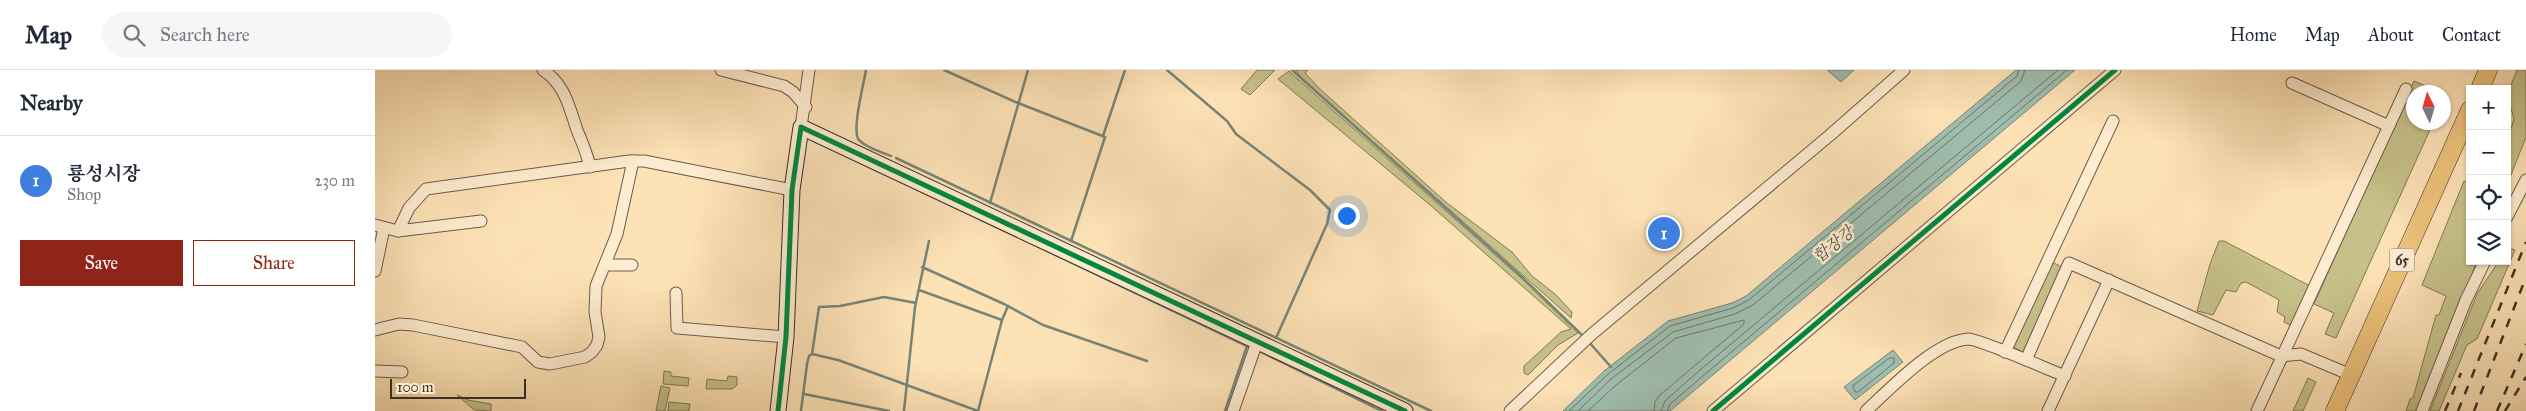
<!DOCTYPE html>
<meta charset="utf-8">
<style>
:root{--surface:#fff;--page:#f6f6f7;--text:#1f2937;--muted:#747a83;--line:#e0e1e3;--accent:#8f2418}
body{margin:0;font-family:"IM FELL Great Primer","Noto Serif KR",serif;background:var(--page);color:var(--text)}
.controls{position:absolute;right:15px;top:15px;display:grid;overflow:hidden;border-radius:0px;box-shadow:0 1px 4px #0004}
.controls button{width:45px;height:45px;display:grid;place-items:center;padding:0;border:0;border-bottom:1px solid var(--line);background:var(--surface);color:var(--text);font:25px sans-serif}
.compass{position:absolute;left:2031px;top:15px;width:45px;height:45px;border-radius:50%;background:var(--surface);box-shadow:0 1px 4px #0004;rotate:355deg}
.scale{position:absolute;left:15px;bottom:12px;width:136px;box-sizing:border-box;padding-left:5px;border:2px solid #3a3027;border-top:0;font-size:14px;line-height:18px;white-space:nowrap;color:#3a3027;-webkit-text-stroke:4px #feecd0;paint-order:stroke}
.you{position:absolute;left:971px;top:145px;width:18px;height:18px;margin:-12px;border:4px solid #fff;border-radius:50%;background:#1a73e8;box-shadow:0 0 0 8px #1a73e833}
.badge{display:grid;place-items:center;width:32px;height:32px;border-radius:50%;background:var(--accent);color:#fff;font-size:16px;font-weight:700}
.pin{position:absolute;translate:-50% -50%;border:2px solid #fff;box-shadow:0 1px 5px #0006}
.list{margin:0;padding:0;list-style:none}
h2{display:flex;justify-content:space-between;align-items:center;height:65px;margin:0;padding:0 20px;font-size:21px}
h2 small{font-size:16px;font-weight:400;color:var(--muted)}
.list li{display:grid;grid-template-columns:32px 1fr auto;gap:15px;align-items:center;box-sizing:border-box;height:90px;padding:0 20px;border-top:1px solid var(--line)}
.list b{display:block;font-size:19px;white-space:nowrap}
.list p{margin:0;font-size:16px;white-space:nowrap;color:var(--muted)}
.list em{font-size:16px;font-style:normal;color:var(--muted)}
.actions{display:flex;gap:10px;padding:15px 20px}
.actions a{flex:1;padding:11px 0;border:1px solid var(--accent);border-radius:0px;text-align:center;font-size:18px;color:var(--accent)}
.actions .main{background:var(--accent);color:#fff}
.icon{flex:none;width:28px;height:28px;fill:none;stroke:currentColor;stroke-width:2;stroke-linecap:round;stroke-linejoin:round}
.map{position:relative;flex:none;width:2151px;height:341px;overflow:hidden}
header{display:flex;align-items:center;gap:30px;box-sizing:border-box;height:70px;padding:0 25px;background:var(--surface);border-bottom:1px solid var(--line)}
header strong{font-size:24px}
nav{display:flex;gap:28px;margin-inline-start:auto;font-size:18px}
.search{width:350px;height:45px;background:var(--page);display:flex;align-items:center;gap:12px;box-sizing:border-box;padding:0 18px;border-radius:28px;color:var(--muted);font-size:19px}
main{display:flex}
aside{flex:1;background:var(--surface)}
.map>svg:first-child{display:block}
</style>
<header>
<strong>Map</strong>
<div class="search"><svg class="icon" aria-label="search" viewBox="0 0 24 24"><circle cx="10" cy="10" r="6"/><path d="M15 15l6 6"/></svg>Search here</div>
<nav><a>Home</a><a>Map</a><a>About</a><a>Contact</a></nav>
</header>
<main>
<aside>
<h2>Nearby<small></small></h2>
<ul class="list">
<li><span class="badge" style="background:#3f7fe0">1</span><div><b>룡성시장</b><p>Shop</p></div><em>230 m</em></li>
</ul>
<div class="actions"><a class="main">Save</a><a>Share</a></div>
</aside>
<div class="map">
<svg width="2151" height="341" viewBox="0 0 2151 341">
<rect width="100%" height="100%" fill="#fde2b6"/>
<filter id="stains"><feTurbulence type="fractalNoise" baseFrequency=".004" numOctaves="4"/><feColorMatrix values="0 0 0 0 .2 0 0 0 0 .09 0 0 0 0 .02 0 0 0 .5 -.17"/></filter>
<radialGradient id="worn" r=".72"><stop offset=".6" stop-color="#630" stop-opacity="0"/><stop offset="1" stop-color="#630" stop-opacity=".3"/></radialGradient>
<g fill="#c6c189" stroke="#807858">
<polygon points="882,0 900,0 875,25 866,19"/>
<polygon points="920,0 933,0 930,3 946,20 1072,133 1137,182 1157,206 1180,224 1197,242 1196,248 928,9"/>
<polygon points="2142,0 2151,0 2151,67 2132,115 2132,71 2139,49 2132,25"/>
<polygon points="914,1 1145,207 1203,263 1183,275 1153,305 1149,303 1149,296 1186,262 1196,259 1054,134 903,9"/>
<polygon points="2039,11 2065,22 2038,22 2038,52 2058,53 1961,268 1950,264 1959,243 1939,234"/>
<polygon points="2089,111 2095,113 2095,191 2102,191 2044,341 2031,341 2035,329 2038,328 2061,245 2064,245 2071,226 2047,215"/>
<polygon points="1844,171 1849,171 1935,216 1917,256 1909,252 1910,247 1902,242 1904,230 1871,212 1866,213 1861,222 1851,220 1838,245 1822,241 1835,194"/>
<polygon points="2137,179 2140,180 2102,269 2092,275 2064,341 2055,341 2102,224 2124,191 2132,191 2132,182"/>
<polygon points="1677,192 1687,197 1648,282 1638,277"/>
<polygon points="289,301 296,302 296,306 314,308 313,316 288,314"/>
<polygon points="353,306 362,307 362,315 357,319 331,319 332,309 352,311"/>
<polygon points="1933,308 1941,312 1928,341 1918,341"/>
<polygon points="286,316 295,318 290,341 281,341"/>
<polygon points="82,325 93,330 116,334 116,341 99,340"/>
<polygon points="294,332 315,334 314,341 293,341"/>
</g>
<g fill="#9fbeaf" stroke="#778579">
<polygon points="1452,0 1479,0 1466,12"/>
<polygon points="1641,0 1700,0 1295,341 1188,341 1229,301 1293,251 1357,233 1371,226"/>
<polygon points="1518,280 1528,292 1480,330 1469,317"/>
</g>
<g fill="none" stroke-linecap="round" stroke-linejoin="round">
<g stroke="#6c776b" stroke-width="1">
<polygon points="1515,288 1519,288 1519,293 1483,322 1480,322 1478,316"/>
<polyline points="1194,341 1232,305 1295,256 1358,238 1374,230 1642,6 1644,0"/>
<polyline points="1203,341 1236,309 1298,262 1360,244 1378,235 1646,11 1650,0"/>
<polyline points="1213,341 1241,315 1301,268 1369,250 1369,254 1285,325 1280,332 1279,341"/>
<polyline points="1286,341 1290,331 1325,300 1683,0"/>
<polyline points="1293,341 1294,335 1329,305 1692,0"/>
</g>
<g stroke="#778579" stroke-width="2.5">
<path d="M 491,0 C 489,13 476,62 484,70 C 491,78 507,82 516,86"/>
<polyline points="569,0 643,33 730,67 696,171"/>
<polyline points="792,0 852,51 861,64 935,120 955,140 952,154 901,268"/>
<polyline points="917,0 1145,205 1209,267"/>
<polyline points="728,66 750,0"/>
<polyline points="521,88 1056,341"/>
<polyline points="615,133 653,0"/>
<polyline points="607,150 874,277"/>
<polyline points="547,197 629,234 668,255 772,291"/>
<polyline points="544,220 627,250"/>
<polyline points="1213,271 1236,297"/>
<polyline points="886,282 1007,341"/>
<polyline points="437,284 444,237 465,236 509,227 541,233"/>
<polyline points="429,324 514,341"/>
<polyline points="426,341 432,294 434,286 437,284 463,290 603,341"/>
<polyline points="529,341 540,237 554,171"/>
<polyline points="603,341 627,250 633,236"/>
<polyline points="850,341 872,276"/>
</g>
<defs>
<g id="street">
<path d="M 168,0 C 190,15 194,36 202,60 C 207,72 212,83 215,97"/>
<polyline points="346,0 409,16 418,22 431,37"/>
<polyline points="1917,13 2014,56"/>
<polyline points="426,57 434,0"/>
<polyline points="2132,147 2151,110"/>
<polyline points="0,155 23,161 106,151"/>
<polyline points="23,161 34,138 51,119 254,91 269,91 417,120"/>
<polyline points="230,195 257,195"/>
<polyline points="0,201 9,158"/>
<polyline points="301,223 302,258 411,267"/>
<polyline points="0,260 24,254 38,255 147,277 163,292 175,294 210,287 217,282 222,275 224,267 220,242 221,216 242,164 258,91"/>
<polyline points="1630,282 1738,51"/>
<polyline points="1651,290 1694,193 1906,286 1926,284 1976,305"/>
<polyline points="0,301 27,302"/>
<polyline points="858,341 882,272"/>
<polyline points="1135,341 1217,264 1454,66 1529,0"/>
<polyline points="1338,341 1740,0"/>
<path d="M 1491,341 C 1515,319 1560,271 1593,269 C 1605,269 1674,300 1690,306"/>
<polyline points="1673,341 1734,210"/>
<polyline points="1882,341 2031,19"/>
<polyline points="2047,341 2091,230 2110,191"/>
</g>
<polyline id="secondary" points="403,341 411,267 417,120 426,57 1030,341"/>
<g id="primary">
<polyline points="2105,19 2113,0"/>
<polyline points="1960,341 2095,40"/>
</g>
</defs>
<use href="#street" stroke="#6b5c4b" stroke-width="13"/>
<use href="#secondary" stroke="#3a3027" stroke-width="17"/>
<use href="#primary" stroke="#3a3027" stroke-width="19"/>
<use href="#street" stroke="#feecd0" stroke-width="11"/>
<use href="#secondary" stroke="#feecd0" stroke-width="15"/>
<use href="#primary" stroke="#eec17b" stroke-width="18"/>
<g stroke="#3a3027" stroke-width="2.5" stroke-dasharray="9 9" stroke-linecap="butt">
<polyline points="2070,341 2086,303"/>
<polyline points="2083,341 2151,172"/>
<polyline points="2099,341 2151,207"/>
<polyline points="2122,341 2151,274"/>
<polyline points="2130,341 2151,307"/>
</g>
<defs>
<g id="cycleway">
<polyline points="403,341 411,267 417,120 426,57 1030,341"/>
<polyline points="1338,341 1740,0"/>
</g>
</defs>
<use href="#cycleway" stroke="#feecd0" stroke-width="8"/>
<use href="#cycleway" stroke="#00873e" stroke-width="5"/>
</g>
<g text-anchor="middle" stroke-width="5" stroke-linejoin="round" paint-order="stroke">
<rect fill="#feecd0" stroke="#75685a" stroke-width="1" x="2014.5" y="178.5" width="25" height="23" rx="4"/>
<g font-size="14" font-weight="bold" fill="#3a3027">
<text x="2027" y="195">65</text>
</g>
<g font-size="16" font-style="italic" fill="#535449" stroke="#feecd0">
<text transform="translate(1458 174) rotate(-39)" y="6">합장강</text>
</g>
</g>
<rect width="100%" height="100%" filter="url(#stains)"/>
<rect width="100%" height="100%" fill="url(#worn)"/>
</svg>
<div class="controls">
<button>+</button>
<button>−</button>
<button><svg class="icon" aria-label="locate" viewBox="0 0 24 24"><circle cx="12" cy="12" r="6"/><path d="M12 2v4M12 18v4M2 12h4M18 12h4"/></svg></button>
<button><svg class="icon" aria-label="layers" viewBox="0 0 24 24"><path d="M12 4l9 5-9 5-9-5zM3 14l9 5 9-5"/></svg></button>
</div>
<svg class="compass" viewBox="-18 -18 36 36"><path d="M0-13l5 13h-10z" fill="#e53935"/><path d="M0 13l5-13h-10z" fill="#747a83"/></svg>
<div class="scale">100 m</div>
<div class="you"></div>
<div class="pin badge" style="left:1289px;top:163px;background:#3f7fe0">1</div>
</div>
</main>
